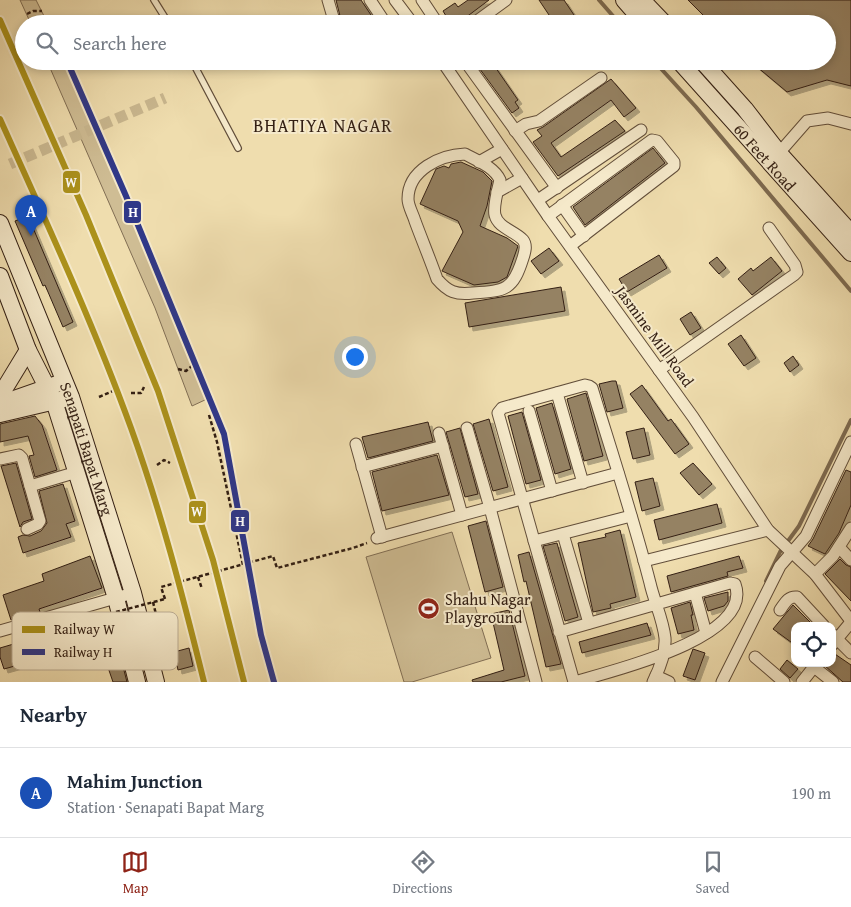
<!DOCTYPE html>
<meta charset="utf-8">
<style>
:root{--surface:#fff;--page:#f6f6f7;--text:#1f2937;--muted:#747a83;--line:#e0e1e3;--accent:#8f2418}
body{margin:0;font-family:"Gentium Book Plus",serif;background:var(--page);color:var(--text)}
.controls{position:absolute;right:15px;bottom:15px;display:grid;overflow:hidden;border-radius:10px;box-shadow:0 2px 8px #0003}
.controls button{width:45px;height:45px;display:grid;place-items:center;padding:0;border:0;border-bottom:1px solid var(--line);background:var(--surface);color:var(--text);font:25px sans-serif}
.you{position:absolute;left:354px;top:356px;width:18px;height:18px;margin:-12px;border:4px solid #fff;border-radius:50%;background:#1a73e8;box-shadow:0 0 0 8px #1a73e833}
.badge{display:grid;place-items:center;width:32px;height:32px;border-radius:50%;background:var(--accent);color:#fff;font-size:16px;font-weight:700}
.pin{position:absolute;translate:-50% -41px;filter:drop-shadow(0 1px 2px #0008)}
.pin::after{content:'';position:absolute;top:26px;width:18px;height:15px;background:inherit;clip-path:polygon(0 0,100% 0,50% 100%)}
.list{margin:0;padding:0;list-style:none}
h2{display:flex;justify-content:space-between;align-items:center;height:65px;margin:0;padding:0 20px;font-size:21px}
h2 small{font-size:16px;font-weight:400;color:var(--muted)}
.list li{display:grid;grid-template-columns:32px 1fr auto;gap:15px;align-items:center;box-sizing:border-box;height:90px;padding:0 20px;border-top:1px solid var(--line)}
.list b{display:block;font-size:19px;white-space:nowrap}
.list p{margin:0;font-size:16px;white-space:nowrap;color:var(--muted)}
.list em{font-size:16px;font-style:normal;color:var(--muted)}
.icon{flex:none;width:28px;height:28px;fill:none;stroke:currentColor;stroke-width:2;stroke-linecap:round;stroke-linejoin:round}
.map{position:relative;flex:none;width:851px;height:682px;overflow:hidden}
.search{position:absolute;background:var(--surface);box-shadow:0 2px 8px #0003;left:15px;right:15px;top:15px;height:55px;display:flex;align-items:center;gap:12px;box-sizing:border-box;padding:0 18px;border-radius:28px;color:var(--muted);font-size:19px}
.sheet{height:155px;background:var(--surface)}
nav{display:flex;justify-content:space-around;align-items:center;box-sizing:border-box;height:70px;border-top:1px solid var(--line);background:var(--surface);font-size:14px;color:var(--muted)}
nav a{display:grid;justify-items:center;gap:2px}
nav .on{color:var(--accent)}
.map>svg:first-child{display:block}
</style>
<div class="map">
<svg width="851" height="682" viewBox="0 0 851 682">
<defs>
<filter id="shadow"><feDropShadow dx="4" dy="4" stdDeviation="0" flood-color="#0004"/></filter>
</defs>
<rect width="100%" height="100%" fill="#efddae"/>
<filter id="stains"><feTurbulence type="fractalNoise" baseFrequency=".004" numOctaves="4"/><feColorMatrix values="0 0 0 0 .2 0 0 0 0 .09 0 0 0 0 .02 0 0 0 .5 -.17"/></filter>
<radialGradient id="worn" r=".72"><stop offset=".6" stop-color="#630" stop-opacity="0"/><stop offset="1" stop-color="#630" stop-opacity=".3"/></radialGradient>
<g fill="#cfbd94" stroke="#816e54">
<polygon points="20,0 36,0 48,24 31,24"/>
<polygon points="47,61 64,61 169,305 207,399 192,406 155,308"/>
<polygon points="452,532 491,658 412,682 404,682 366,557"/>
</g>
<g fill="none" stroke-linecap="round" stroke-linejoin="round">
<g stroke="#7d6a50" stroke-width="4">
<polyline points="599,0 620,24"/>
<polyline points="654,61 696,107 851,291"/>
<polyline points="766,581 780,552 799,526 851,420"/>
</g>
</g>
<g fill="#958264" stroke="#331f13" filter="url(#shadow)">
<polygon points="336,0 361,0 377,24 342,24"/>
<polygon points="468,0 489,0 457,24 445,24 443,18 446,16 443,11 455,3 458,7"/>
<polygon points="539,0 564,0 580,24 555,24"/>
<polygon points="688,0 851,0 851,86 827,80 787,92 750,61 827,61 827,24 712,24"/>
<polygon points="474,61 491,61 518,100 515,102 519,108 512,113"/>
<polygon points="611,79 636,108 624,117 611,100 551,143 561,157 615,120 625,131 558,176 533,142 542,136 537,130 543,127"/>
<polygon points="653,148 665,163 585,225 573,207"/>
<polygon points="461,162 483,172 492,181 487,206 480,226 507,238 518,246 507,277 498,282 474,285 442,271 463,232 458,221 420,204 436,169 444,166 449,168 451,164"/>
<polygon points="28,216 73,322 63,327 45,285 43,286 15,221"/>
<polygon points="549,248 559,261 541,274 531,261"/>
<polygon points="659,255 667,268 627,292 619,279"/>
<polygon points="717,257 726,268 719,274 709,263"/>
<polygon points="771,257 782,271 752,295 738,279 751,268 753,271"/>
<polygon points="561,287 565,311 469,327 465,303"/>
<polygon points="691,312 701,328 690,335 680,319"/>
<polygon points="741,335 756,358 744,366 728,344"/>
<polygon points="793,356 799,365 790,372 784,363"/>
<polygon points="612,381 616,381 623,408 607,412 599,384"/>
<polygon points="642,385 668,421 671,419 689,444 675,454 630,394"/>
<polygon points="586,393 603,456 584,461 567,399"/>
<polygon points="552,403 571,469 555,474 536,408"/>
<polygon points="522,412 541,480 526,484 508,416"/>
<polygon points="35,416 42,425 57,470 35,477 29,456 34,455 28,436 0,442 0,424"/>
<polygon points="489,419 508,487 493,491 473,424"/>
<polygon points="428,422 433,441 368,458 362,437"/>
<polygon points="460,428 478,494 465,497 446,432"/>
<polygon points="644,428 650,455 633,459 626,432"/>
<polygon points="437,455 449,495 382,511 372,472"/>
<polygon points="16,463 32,519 23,522 20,527 1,466"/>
<polygon points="693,463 712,484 699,495 680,473"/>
<polygon points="846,470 851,472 851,505 839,533 825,554 808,546 813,539"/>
<polygon points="653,478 660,506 642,511 635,482"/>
<polygon points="63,484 75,521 66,524 71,537 23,553 18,537 23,535 30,536 41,531 47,523 39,491"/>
<polygon points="717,504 722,523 659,540 654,520"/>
<polygon points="486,521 503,587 485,592 468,526"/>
<polygon points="620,530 636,597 610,604 611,608 593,612 578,543 606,537 605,534"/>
<polygon points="557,543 578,617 565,621 543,546"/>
<polygon points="529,552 561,664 546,667 526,581 524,582 518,555"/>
<polygon points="90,556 102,588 39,609 40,612 11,620 3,595 44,581 42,574"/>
<polygon points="739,556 743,568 727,572 728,576 671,592 667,576"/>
<polygon points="840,559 846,565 851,567 851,601 825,574"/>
<polygon points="728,592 728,601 724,606 708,611 704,598"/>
<polygon points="690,602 693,615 691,615 694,630 678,634 671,608"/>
<polygon points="793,605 814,626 795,626 795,645 773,629"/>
<polygon points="509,610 525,676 501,682 473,682 472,680 504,670 491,614"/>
<polygon points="103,615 117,656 120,655 127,682 113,682 103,653 96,655 85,621"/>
<polygon points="647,623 651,635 582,653 579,642"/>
<polygon points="34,638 40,659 4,669 0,657 0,648"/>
<polygon points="189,648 193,666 178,670 174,652"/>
<polygon points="693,649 705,653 695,680 683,676"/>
<polygon points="832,652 851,665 851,682 843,682 824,665 824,663 832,663"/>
<polygon points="787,660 798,669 790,678 780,669"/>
</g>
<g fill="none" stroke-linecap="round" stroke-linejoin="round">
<polyline stroke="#c9b78f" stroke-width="11" stroke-dasharray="11 5.5" stroke-linecap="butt" points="10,164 165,98"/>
<defs>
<g id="lane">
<polyline points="154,0 169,24"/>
<polyline points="192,61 238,148"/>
</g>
<g id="street">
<polyline points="328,0 335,24"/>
<polyline points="370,0 386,24"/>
<polyline points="395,0 413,24"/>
<polyline points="422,0 438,24"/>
<polyline points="473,24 506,0"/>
<polyline points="356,61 358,63 364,61"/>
<polyline points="442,61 548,216 693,417 768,530 815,574 851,621"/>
<polyline points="465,61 557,188"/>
<polyline points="515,131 526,124 539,121 601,78"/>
<polyline points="779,153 807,121 828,118 851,124"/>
<path d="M 465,154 C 478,161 494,167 500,180 C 498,188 493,207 495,215 C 498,228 515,231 523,240 C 527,245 525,252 523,258 C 513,290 506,291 473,293 C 456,295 448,292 437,279 C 430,259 422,240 415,221 C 413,214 408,206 408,199 C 408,170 440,155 465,154 Z"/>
<polyline points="479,162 502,149"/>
<polyline points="497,192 522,178"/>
<polyline points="538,200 641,130"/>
<polyline points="562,205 584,236"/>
<polyline points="548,216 652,140 657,141 674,162 674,166 570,246"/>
<polyline points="659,370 794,275 797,272 795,265 769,228"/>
<polyline points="557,393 583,483"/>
<polyline points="529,411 552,491"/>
<polyline points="467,428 490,508 536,682"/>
<polyline points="439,433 462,515"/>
<polyline points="356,444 382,537"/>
<polyline points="0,459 19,455 22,458 40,521 38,524 27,529"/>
<polyline points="362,467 443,446"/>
<polyline points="30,486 77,472"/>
<polyline points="563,534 589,623"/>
<polyline points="377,538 618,473"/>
<polyline points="534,541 631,516"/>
<polyline points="839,547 851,560"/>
<polyline points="644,561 768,530"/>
<polyline points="815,574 833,556 851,528"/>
<polyline points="695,593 706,633"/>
<path d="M 780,610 C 785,603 788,596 797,597 L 824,626"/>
<polyline points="0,631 133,593"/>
<path d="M 559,632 L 730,583 L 735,584 C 755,638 608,672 574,682 L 498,413 L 502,408 L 585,385 L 589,386 L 592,388 C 612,453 633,517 650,583 C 654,601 663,619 665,638 C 666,652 659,670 653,682"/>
<polyline points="832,634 851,653"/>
<polyline points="832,645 851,622"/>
<polyline points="755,657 784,682"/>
<polyline points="814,667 833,682"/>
<polyline points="656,676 669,682"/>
<polyline points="722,682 780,566 806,536 851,442"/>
<polyline points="802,682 817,663"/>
</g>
<g id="secondary">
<polyline points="624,0 645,24"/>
<polyline points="642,0 665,24"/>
<path id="s1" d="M 679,61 L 851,253"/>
<polyline points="702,61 745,109 779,153 851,233"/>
<path id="s2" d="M 0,223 L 71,397 L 133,593 L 156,682"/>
<polyline points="0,276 28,350 54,401 116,598 137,682"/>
<polyline points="0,396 28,350"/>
<polyline points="0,404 57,384"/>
<polyline points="0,414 64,399"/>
</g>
</defs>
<use href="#lane" stroke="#624e3a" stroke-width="8"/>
<use href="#street" stroke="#624e3a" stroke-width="13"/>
<use href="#secondary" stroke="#331f13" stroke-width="18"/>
<g stroke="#331f13" stroke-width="2.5" stroke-dasharray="4 2.5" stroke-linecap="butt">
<polyline points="27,14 33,11 42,11"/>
<polyline points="178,369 186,371 193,365"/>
<polyline points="131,393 141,393 144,387"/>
<polyline points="99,397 113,391"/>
<polyline points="209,415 217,442 243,565"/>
<polyline points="157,465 164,460 170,463"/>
<polyline points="198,577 202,589"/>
<polyline points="165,599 161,587 273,556 277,568 353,548 367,543"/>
<polyline points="153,602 160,631 157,631"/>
</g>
<use href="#lane" stroke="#f5e9ca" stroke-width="5.5"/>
<use href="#street" stroke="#f5e9ca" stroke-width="11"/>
<use href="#secondary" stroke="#f5e9ca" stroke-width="16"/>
<polyline stroke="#331f13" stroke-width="2.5" stroke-dasharray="4 2.5" stroke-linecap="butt" points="116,612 165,599"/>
<defs>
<g id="rail-1">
<polyline points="0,20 86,215 158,391 213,560 244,682"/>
<path d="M 0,119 C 46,221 93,323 131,428 C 161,511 183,597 204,682"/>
</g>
<polyline id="rail-2" points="67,61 126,196 224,434 261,635 274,682"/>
</defs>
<use href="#rail-1" stroke="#f5e9ca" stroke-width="10"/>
<use href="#rail-2" stroke="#f5e9ca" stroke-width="10"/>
<use href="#rail-1" stroke="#ab911b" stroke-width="6"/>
<use href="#rail-2" stroke="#303888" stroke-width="6"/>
</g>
<defs>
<symbol id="stadium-disc" viewBox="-11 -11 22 22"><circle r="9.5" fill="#8f2418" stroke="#f5e9ca"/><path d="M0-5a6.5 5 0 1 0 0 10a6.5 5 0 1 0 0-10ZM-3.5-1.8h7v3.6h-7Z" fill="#fff"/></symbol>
</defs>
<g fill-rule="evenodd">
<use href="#stadium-disc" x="416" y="596" width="25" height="25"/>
</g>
<g text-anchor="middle" stroke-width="4" stroke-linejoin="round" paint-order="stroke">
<g font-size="16" fill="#331f13" stroke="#f5e9ca">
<text dy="6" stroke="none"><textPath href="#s1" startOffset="129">60 Feet Road</textPath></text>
<text transform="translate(655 336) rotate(54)" y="6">Jasmine Mill Road</text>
<text dy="6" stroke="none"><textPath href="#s2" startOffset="242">Senapati Bapat Marg</textPath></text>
</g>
<g font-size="16" fill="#331f13" stroke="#f5e9ca" text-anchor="start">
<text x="445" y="605">Shahu Nagar<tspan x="445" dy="18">Playground</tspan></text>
</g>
<g font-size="18" letter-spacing="1" fill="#331f13" stroke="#f5e9ca">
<text x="323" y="132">BHATIYA NAGAR</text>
</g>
</g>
<rect x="12" y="612" width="166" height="58" rx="8" fill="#f5e9ca" stroke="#bbac93" stroke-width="1"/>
<rect x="22" y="626" width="23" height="7" fill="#ab911b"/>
<rect x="22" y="649" width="23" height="6" fill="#303888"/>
<g font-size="14" fill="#331f13">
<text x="54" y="634">Railway W</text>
<text x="54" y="657">Railway H</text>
</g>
<g stroke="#f5e9ca" stroke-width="2">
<rect x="62" y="170" width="19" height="24" rx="5" fill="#ab911b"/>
<rect x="123" y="200" width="19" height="24" rx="5" fill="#303888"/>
<rect x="188" y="500" width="19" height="24" rx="5" fill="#ab911b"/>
<rect x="230" y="509" width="20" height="24" rx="5" fill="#303888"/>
</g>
<g font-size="14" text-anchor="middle" font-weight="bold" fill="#fff">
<text x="71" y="187">W</text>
<text x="133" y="217">H</text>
<text x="197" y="516">W</text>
<text x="240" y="526">H</text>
</g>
<rect width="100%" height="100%" filter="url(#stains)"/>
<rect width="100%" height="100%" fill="url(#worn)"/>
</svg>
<div class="controls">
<button><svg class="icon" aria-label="locate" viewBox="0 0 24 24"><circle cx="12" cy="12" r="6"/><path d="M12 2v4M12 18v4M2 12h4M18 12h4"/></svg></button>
</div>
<div class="you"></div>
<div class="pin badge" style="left:31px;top:236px;background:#1a4fb4">A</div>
<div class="search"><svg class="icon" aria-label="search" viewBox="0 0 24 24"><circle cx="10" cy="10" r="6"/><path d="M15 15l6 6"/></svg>Search here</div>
</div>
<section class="sheet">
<h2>Nearby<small></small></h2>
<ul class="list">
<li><span class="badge" style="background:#1a4fb4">A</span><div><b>Mahim Junction</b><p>Station · Senapati Bapat Marg</p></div><em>190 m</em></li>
</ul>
</section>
<nav>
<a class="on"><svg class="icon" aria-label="map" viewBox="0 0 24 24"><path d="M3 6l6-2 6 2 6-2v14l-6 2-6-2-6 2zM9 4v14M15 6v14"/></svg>Map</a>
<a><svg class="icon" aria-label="directions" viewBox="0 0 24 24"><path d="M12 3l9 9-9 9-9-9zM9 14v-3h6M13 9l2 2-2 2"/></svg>Directions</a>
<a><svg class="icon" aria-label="saved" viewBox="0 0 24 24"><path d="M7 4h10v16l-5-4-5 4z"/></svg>Saved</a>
</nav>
